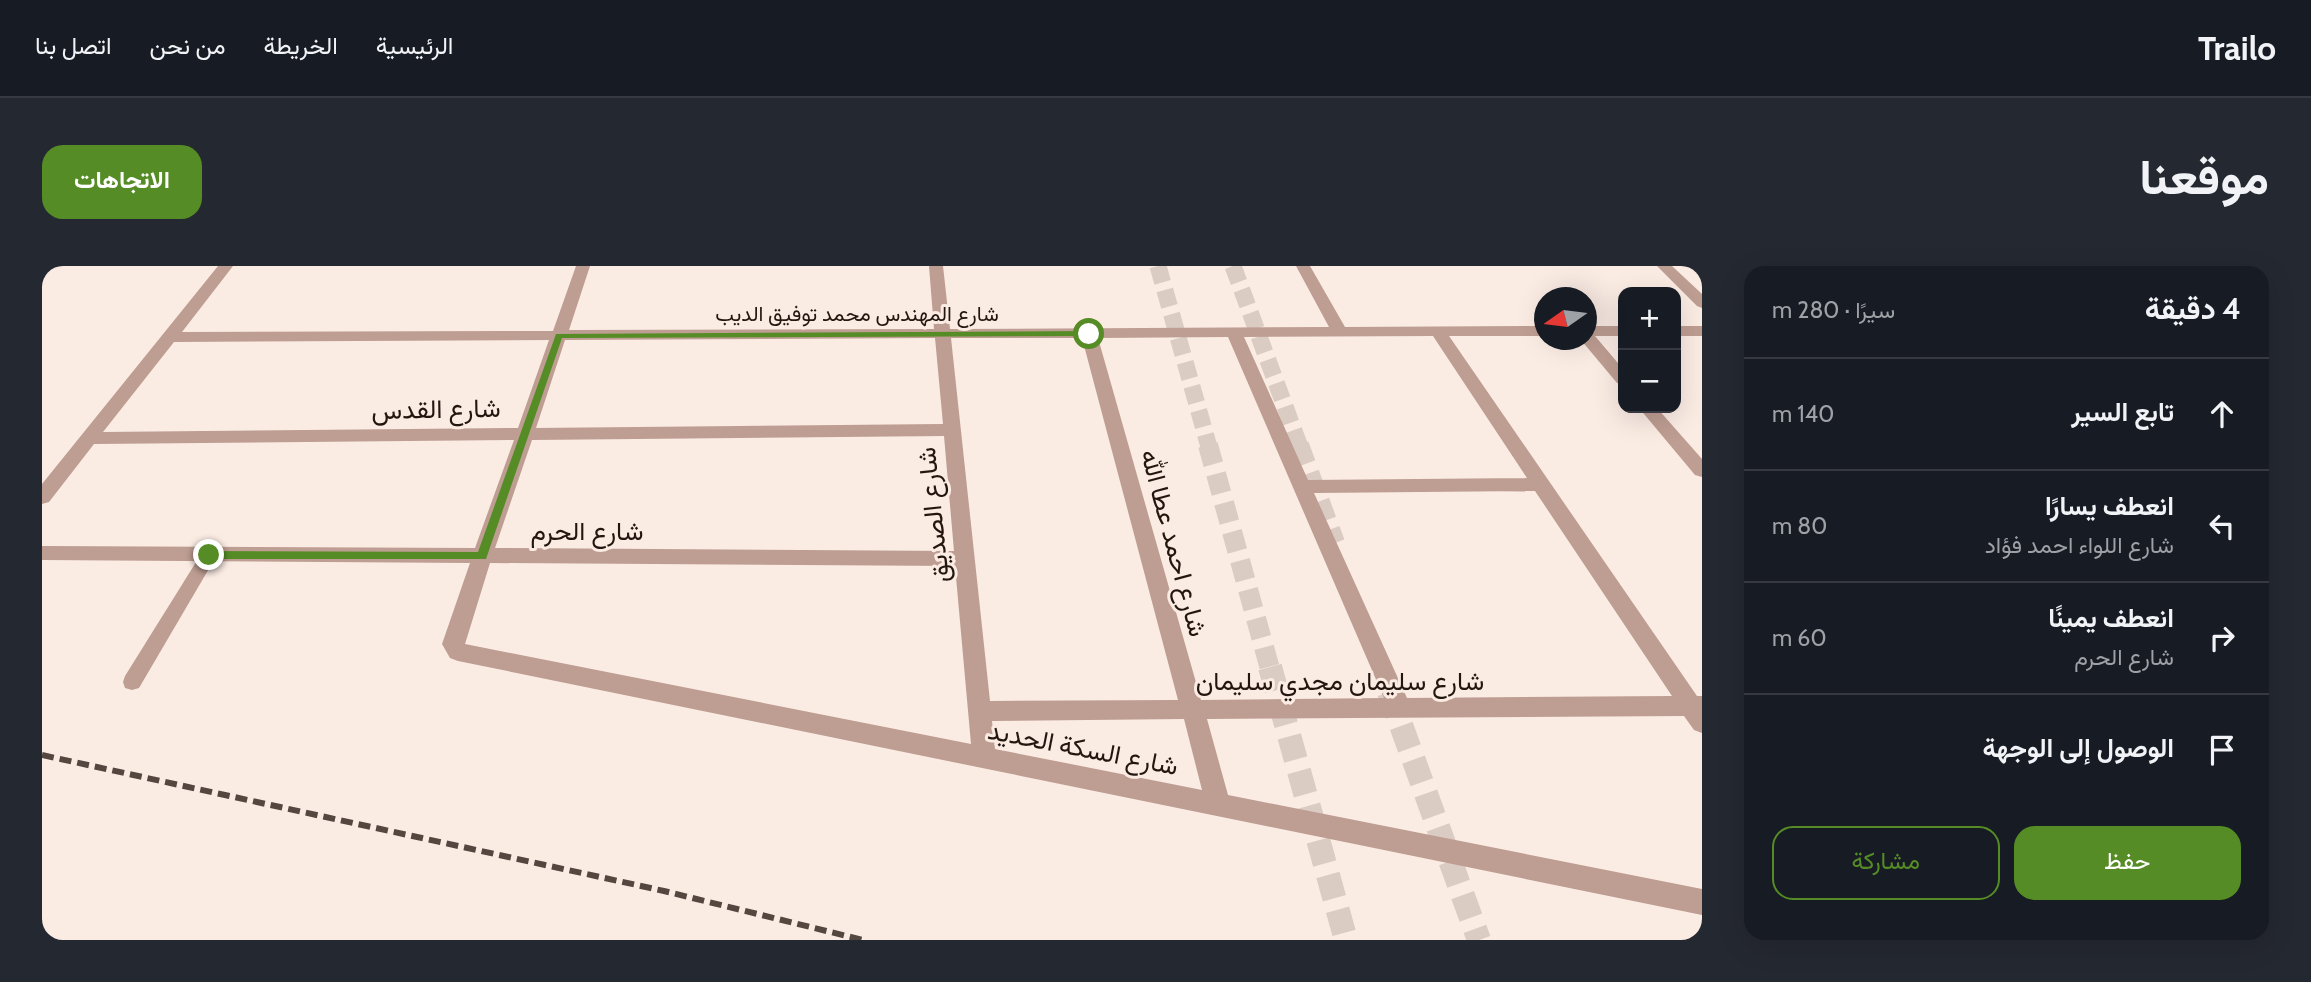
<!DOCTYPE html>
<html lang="ar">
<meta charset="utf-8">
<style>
:root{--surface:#171b24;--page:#242831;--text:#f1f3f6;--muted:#9ea1a6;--line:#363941;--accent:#568c25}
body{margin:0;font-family:Cabin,Vazirmatn,sans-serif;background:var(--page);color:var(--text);direction:rtl}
.controls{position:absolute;right:21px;top:21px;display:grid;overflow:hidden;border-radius:14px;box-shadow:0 7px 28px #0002}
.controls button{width:63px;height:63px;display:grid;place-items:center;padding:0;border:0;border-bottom:2px solid var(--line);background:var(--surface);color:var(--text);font:35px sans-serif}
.compass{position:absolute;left:1492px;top:21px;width:63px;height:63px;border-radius:50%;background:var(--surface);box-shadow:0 7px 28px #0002;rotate:256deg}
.stop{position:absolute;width:21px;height:21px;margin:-16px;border:5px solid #568c25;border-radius:50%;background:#fff}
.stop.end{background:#568c25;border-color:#fff;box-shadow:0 2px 7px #0008}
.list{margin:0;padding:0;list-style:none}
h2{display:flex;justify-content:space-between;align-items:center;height:91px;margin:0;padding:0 28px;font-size:30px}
h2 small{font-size:23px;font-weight:400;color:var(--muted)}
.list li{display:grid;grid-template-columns:46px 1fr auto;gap:21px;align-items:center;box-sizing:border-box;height:112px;padding:0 28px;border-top:2px solid var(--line)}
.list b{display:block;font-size:26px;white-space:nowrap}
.list p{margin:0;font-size:23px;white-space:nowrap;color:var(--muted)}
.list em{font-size:23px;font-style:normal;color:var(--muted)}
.actions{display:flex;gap:14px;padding:21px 28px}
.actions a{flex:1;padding:16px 0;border:2px solid var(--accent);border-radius:21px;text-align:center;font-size:24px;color:var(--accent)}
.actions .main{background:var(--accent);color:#fff}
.icon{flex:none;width:38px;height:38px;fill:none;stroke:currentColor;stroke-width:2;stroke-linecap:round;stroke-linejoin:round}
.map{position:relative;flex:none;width:1660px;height:674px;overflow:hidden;direction:ltr;border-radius:21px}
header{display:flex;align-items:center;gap:42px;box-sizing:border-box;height:98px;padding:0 35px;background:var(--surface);border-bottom:2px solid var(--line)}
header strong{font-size:33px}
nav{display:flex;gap:38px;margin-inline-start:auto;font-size:24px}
.intro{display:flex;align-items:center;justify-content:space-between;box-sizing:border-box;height:168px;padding:0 42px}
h1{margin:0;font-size:49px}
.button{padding:18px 32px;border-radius:21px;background:var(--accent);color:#fff;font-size:24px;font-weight:700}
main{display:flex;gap:42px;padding:0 42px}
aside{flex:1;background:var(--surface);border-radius:21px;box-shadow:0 7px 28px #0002}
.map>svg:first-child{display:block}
</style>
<header>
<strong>Trailo</strong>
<nav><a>الرئيسية</a><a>الخريطة</a><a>من نحن</a><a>اتصل بنا</a></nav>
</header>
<div class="intro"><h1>موقعنا</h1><a class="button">الاتجاهات</a></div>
<main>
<aside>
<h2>4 دقيقة<small>سيرًا · 280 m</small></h2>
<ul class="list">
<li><svg class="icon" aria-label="ahead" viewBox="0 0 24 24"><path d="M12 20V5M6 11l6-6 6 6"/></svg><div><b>تابع السير</b></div><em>140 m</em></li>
<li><svg class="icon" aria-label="left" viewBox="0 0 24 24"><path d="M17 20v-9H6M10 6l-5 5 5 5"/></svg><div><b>انعطف يسارًا</b><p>شارع اللواء احمد فؤاد</p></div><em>80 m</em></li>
<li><svg class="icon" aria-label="right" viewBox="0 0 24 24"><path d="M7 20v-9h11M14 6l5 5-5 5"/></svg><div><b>انعطف يمينًا</b><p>شارع الحرم</p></div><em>60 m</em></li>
<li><svg class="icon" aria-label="arrive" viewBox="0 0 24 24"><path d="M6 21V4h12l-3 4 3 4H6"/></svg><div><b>الوصول إلى الوجهة</b></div></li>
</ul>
<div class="actions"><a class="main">حفظ</a><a>مشاركة</a></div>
</aside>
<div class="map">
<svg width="1660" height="674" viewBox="0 0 1660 674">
<rect width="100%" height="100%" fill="#faebe3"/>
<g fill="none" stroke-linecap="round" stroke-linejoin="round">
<g stroke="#dacbc3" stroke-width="17" stroke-dasharray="17 8" stroke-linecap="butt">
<polyline points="1116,0 1167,181"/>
<polyline points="1191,0 1258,181"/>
</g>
<g stroke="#dacbc3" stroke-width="20" stroke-dasharray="20 10" stroke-linecap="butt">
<polyline points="1166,179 1228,403"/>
<polyline points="1257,179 1293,277"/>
</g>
<g stroke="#dacbc3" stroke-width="24" stroke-dasharray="24 12" stroke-linecap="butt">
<polyline points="1228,401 1304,674"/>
<polyline points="1347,426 1437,674"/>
</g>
<polygon fill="#be9d92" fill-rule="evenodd" points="167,283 175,289 97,422 90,424 83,422 81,416 83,410 161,285"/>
<g fill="#be9d92" fill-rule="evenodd">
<path d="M 176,0 L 191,0 L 140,66 L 511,65 L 534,0 L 548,0 L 527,64 L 892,63 L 887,0 L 901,0 L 908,63 L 1287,61 L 1254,0 L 1268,0 L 1303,61 L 1503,60 L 1503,70 L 1407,70 L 1655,430 L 1660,430 L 1660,467 L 1652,464 L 1642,450 L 1165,453 L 1186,529 L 1660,623 L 1660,649 L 416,395 L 408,392 L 400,378 L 428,297 L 0,294 L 0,280 L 433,282 L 472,174 L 52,178 L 7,236 L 0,238 L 0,218 ZM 1391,70 L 1485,212 L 1266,214 L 1202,71 ZM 1186,71 L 1342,432 L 1159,434 L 1056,72 ZM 893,72 L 901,158 L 494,162 L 523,74 ZM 909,72 L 1040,72 L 1136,434 L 948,435 ZM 507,74 L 476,162 L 61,166 L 132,76 ZM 902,170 L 912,285 L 453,282 L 490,174 ZM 1493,225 L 1630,430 L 1365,432 L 1272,227 ZM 448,297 L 913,300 L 929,478 L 423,378 ZM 1142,453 L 1160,524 L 953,483 L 950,455 Z"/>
<polygon points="1615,0 1630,0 1660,28 1660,42 1655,40"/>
<polygon points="1545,60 1581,60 1581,70 1553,70 1581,103 1581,118 1575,117 1539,74 1545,74"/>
<rect x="1634" y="60" width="26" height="10"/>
<polygon points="1597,142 1615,142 1660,193 1660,211 1653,209"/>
</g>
<polyline stroke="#544740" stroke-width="6" stroke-dasharray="12 6" stroke-linecap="butt" points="0,489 622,625 821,674"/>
</g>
<polygon fill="#568c25" points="1047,65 1050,70 520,72 444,293 167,293 162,289 167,285 436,286 514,68"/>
<g text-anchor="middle" stroke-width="6" stroke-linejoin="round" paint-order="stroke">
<g font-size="21" fill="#22160f" stroke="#faebe3">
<text x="815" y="55">شارع المهندس محمد توفيق الديب</text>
</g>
<g font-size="26" fill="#22160f" stroke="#faebe3">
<text transform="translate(394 143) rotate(-1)" y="9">شارع القدس</text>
<text transform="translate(891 249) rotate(-96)" y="9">شارع الصديق</text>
<text x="545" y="274">شارع الحرم</text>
<text transform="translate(1132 277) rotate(75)" y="9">شارع احمد عطا الله</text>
<text x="1298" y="424">شارع سليمان مجدي سليمان</text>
<text transform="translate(1041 482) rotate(11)" y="9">شارع السكة الحديد</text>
</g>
</g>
</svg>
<div class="controls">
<button>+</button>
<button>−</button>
</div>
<svg class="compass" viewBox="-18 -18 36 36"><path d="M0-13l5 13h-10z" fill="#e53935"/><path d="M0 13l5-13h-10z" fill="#9ea1a6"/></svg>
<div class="stop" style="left:1047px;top:68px"></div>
<div class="stop end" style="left:167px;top:289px"></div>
</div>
</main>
